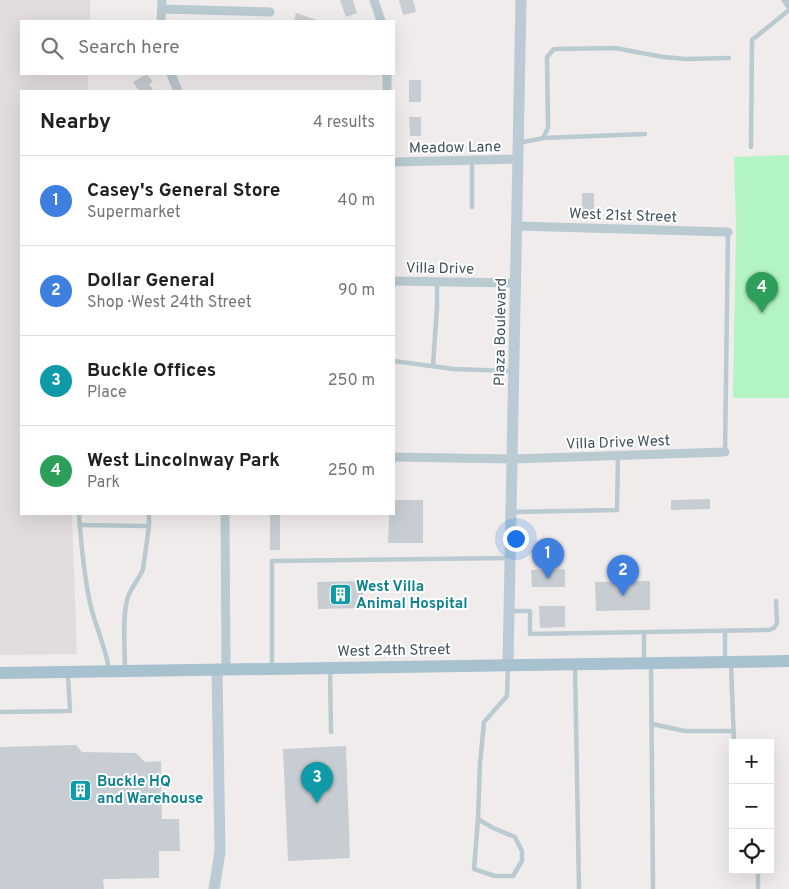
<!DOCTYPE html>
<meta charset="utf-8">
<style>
:root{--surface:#fff;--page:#f2f2f2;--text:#202124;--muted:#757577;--line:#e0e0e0;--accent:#0389f2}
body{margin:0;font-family:Overpass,sans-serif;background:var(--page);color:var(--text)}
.controls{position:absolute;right:15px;bottom:15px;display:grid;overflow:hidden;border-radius:0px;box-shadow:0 5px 20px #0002}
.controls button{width:45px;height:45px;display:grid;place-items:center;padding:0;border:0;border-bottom:1px solid var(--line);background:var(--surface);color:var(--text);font:25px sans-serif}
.you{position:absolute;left:515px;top:538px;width:18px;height:18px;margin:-12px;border:4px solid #fff;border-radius:50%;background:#1a73e8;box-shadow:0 0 0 8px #1a73e833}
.badge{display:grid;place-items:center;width:32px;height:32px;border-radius:50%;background:var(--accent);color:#fff;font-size:16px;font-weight:700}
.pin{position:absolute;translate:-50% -41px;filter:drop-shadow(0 1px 2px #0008)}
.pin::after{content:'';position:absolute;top:26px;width:18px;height:15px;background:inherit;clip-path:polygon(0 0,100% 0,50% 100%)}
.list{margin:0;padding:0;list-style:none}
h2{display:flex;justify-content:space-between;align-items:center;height:65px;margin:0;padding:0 20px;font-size:21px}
h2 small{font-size:16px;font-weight:400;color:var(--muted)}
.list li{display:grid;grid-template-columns:32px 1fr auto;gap:15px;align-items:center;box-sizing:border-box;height:90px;padding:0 20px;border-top:1px solid var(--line)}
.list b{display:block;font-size:19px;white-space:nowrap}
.list p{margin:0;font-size:16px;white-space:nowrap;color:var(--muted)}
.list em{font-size:16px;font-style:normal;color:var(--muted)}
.icon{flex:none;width:28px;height:28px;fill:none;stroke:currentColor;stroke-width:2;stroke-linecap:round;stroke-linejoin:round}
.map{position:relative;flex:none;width:789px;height:889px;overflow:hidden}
.search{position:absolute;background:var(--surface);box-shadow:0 5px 20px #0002;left:20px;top:20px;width:375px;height:55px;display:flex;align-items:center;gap:12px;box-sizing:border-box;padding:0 18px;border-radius:0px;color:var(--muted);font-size:19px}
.panel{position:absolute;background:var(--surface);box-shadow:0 5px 20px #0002;left:20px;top:90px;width:375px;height:425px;border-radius:0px}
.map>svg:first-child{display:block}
</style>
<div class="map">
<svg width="789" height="889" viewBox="0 0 789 889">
<rect width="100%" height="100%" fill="#f0ecec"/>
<polygon fill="#e1ddde" points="0,0 90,0 90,21 21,21 21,74 88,74 88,91 21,91 21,514 72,514 77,654 0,655"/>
<polygon fill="#b3f4c4" points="789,155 789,398 733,398 736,228 734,157"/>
<g fill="#c7cdd2">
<polygon points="340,0 353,0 357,13 346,17"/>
<polygon points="399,0 413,0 416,12 403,15"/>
<polygon points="296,13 317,20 317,21 294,21"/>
<polygon points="147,74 153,82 149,84 154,91 139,91 133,82"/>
<rect x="409" y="80" width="12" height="22"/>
<polygon points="409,117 421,117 421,136 410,136"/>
<rect x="582" y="193" width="12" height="20"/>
<polygon points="710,499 710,509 671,510 671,500"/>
<polygon points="394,500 423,500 423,543 388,543 389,514 394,514"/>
<rect x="270" y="514" width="10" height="36"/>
<polygon points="565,569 565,587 532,587 531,570"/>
<polygon points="363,581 363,608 318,609 317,582"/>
<polygon points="650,581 650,610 596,611 595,582"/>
<polygon points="539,606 565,606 565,627 540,628"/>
<polygon points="76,745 82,752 136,753 145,762 161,761 162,819 179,819 180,851 159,851 159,878 103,879 104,889 0,889 0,747"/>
<polygon points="346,746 350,858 288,861 283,749"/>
</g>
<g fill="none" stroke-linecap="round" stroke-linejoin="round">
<g stroke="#bacad1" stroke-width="4.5">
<polyline points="543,138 645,134"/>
<polyline points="519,143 543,138 548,128 547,57 554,49 615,48 663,57 686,59 729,58"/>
<polyline points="751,147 752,40 789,10"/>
<polyline points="472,160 472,207"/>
<polyline points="394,361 453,369 512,371"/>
<polyline points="433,365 437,307 437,282"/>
<polyline points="725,452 728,232"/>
<polyline points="513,512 617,510 618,456"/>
<path d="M 79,514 C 81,544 84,574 90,603 C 95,626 106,647 109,670"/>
<polyline points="80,525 149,526 149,514"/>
<polyline points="510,611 530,611 530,634 769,630 774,628 777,623 776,601"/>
<polyline points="725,631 725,661"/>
<polyline points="644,632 644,662"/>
<polyline points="651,663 653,889"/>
<polyline points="731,664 734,743"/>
<polyline points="575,665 579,889"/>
<polyline points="272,667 272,561 508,558"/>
<polyline points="330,669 331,732"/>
<path d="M 125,670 C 125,648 122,620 127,600 C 130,588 139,580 143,569 L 149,526"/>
<polyline points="0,712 70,711 68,675"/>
<polyline points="652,724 685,731 733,731"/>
<polygon points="478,819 493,828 515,837 522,851 522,861 513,876 495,876 474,869"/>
<polyline points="478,819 480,763 484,722 507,696 508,666"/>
<polyline points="758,870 758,889"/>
</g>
<g stroke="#bacad1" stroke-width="9">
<polyline points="374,0 381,21"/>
<polyline points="786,0 789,4"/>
<polyline points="162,9 270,12"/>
<polyline points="161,21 162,0"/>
<polyline points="171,74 178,91"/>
<polyline points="387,74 387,91"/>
<polyline points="394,162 518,159"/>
<polyline points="517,226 728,232"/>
<polyline points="394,281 516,283"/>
<polyline points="394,457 512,459 725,452"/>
<polyline points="225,514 226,669"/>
</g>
<g stroke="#bacbd6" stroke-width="11">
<polyline points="508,664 521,0"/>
<polyline points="214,889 220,852 217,669"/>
</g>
<polyline stroke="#a8c1cf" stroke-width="12" points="0,673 789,661"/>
</g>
<defs>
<symbol id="building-square" viewBox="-11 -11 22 22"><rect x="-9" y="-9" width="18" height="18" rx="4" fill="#0f9aa8" stroke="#fff"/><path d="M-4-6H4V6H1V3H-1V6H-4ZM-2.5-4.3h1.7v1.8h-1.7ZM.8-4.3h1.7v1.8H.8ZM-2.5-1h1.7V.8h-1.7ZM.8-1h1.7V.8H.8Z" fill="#fff"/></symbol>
</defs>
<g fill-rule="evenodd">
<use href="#building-square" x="328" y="582" width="25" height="25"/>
<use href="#building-square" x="68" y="778" width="25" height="25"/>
</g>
<g text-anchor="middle" stroke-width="4" stroke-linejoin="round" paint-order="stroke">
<g font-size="15" fill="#42535c" stroke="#fff">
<text transform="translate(455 147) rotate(-1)" y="5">Meadow Lane</text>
<text transform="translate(623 215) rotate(2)" y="5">West 21st Street</text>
<text transform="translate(440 268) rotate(1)" y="5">Villa Drive</text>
<text transform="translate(500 332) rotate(-89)" y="5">Plaza Boulevard</text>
<text transform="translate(618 442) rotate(-2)" y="5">Villa Drive West</text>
<text transform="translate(394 650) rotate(-1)" y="5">West 24th Street</text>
</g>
<g font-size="15" font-weight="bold" fill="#0d838f" stroke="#fff" text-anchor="start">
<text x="356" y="591">West Villa<tspan x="356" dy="17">Animal Hospital</tspan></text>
<text x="97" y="786">Buckle HQ<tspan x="97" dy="17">and Warehouse</tspan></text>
</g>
</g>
</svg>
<div class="controls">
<button>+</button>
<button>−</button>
<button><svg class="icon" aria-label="locate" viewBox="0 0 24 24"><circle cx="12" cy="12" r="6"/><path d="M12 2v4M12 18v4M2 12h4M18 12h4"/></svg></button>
</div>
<div class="you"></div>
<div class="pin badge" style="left:548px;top:579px;background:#3f7fe0">1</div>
<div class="pin badge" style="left:623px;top:596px;background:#3f7fe0">2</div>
<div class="pin badge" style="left:317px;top:803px;background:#0f9aa8">3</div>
<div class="pin badge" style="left:762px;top:313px;background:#2e9e5b">4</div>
<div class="search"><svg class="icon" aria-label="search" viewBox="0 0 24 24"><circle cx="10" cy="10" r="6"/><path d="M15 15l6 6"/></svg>Search here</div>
<section class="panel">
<h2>Nearby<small>4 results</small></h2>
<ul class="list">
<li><span class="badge" style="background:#3f7fe0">1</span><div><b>Casey's General Store</b><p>Supermarket</p></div><em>40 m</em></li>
<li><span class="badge" style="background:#3f7fe0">2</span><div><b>Dollar General</b><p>Shop · West 24th Street</p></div><em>90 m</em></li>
<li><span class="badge" style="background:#0f9aa8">3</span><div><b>Buckle Offices</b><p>Place</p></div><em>250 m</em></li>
<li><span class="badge" style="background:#2e9e5b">4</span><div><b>West Lincolnway Park</b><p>Park</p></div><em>250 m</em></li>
</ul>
</section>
</div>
